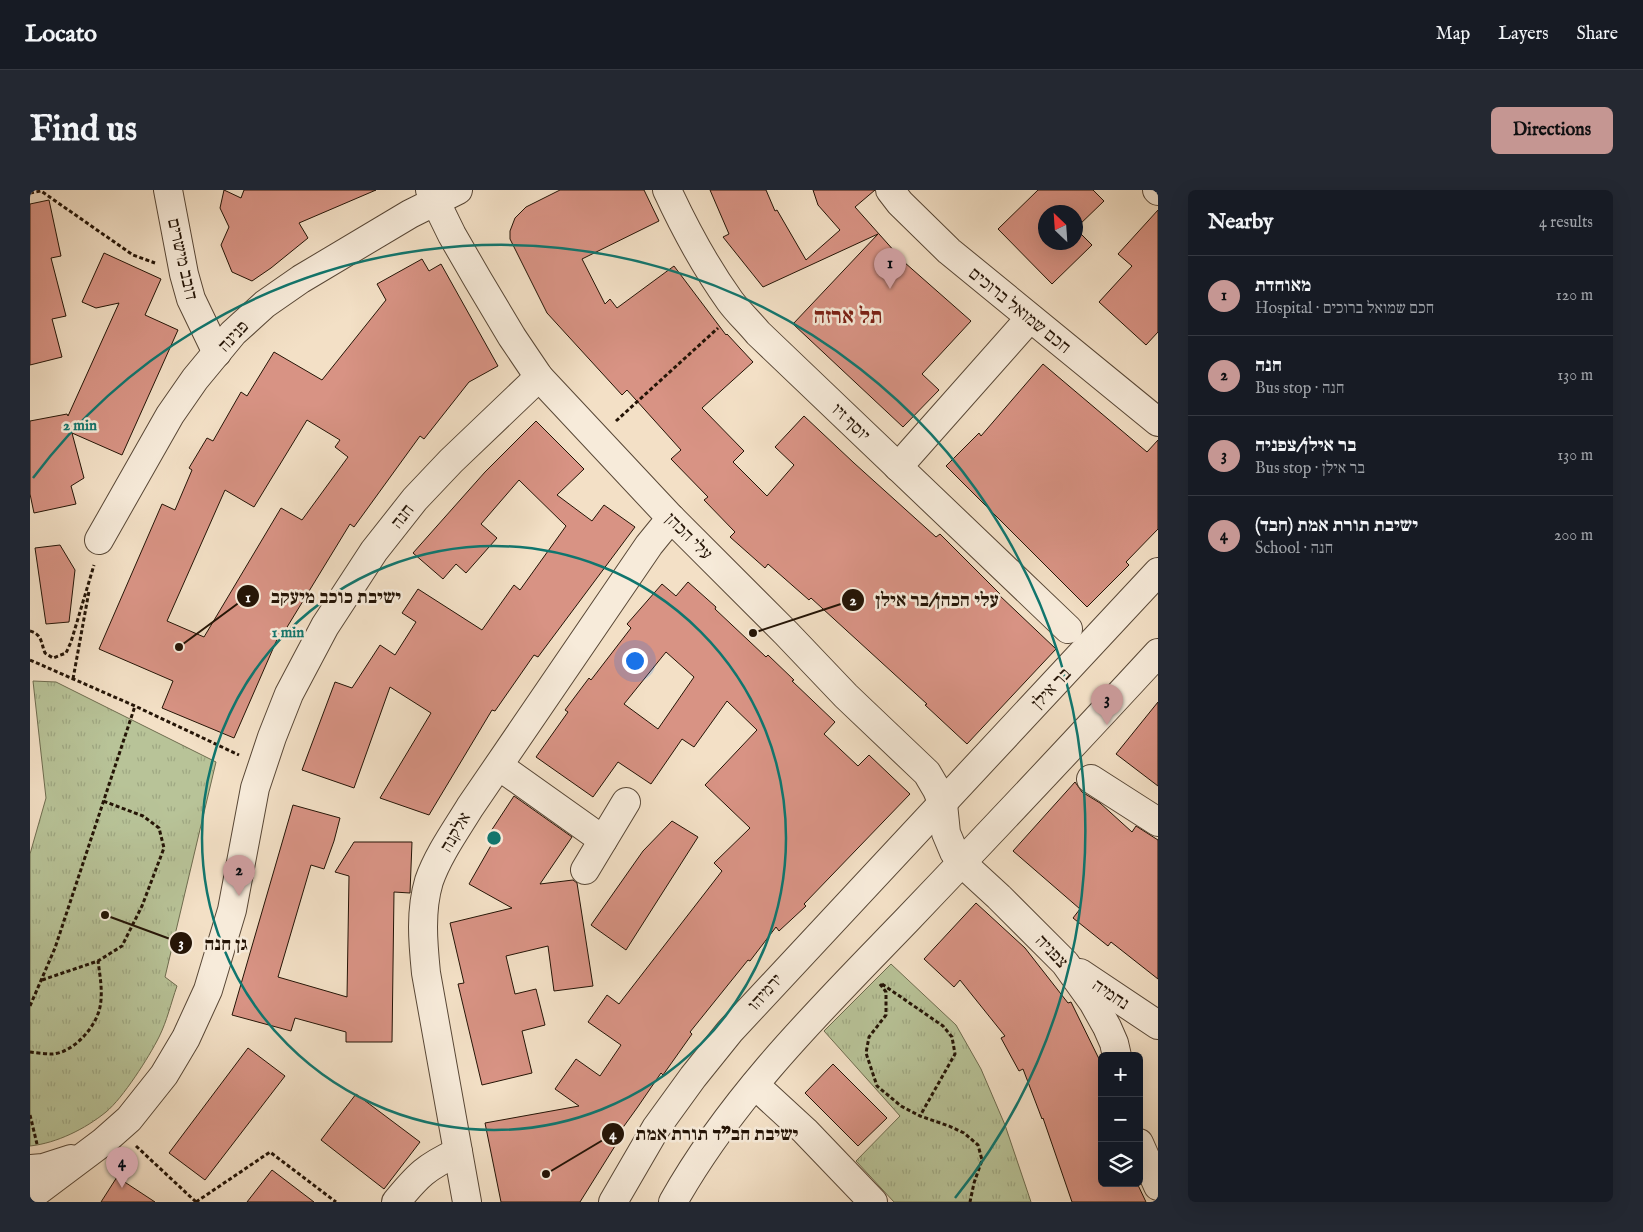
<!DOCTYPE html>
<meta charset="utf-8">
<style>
:root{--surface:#171b24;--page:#242831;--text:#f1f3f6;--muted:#9ea1a6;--line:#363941;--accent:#c59692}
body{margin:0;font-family:"IM FELL English","Frank Ruhl Libre",serif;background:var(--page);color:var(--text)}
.controls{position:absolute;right:15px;bottom:15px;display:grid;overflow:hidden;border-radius:8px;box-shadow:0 5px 20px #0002}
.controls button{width:45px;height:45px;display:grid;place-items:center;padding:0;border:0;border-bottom:1px solid var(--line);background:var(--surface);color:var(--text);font:25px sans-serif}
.compass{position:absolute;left:1008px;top:15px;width:45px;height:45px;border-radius:50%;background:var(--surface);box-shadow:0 5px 20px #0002;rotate:335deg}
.you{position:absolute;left:604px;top:470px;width:18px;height:18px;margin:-12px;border:4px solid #fff;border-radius:50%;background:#1a73e8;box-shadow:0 0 0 8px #1a73e833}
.badge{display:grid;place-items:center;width:32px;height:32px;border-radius:50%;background:var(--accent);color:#111;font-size:16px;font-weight:700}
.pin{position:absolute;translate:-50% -41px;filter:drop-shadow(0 1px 2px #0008)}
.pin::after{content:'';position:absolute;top:26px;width:18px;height:15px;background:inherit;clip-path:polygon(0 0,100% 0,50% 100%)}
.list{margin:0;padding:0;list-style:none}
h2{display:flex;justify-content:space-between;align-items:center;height:65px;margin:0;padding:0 20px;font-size:21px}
h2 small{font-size:16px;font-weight:400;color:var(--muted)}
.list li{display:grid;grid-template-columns:32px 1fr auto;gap:15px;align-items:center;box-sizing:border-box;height:80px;padding:0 20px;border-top:1px solid var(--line)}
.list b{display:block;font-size:19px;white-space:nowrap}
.list p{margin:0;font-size:16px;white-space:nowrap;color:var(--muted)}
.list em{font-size:16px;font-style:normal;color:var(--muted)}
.icon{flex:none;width:28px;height:28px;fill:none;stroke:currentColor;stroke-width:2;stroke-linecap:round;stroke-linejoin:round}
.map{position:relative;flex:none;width:1128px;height:1012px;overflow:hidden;border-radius:8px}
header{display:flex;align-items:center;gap:30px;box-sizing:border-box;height:70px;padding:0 25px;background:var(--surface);border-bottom:1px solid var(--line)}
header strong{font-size:24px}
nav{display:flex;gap:28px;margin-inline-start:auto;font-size:18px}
.intro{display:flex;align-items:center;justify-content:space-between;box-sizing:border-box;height:120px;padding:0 30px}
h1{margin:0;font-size:35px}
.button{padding:12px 22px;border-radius:8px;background:var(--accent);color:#111;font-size:18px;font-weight:700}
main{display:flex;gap:30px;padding:0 30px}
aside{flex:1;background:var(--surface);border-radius:8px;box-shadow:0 5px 20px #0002}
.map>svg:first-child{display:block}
</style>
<header>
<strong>Locato</strong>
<nav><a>Map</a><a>Layers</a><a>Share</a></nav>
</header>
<div class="intro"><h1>Find us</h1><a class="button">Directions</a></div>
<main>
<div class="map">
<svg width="1128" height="1012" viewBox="0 0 1128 1012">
<defs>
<pattern id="park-tufts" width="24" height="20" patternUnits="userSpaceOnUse" patternTransform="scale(1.25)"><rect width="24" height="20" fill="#b8c398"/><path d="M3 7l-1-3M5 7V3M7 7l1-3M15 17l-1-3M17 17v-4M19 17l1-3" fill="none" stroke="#9ea782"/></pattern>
</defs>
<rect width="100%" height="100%" fill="#f3e0c6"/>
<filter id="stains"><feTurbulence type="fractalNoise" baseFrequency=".004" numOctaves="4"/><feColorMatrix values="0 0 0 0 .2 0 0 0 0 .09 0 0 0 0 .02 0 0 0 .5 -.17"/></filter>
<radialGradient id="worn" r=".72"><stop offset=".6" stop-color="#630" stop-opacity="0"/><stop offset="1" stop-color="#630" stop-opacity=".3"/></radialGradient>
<g fill="url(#park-tufts)" stroke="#6e6c4f">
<path d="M 3,491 L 26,492 L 186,572 L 135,787 L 147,796 C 141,813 137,831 129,847 C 119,867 93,908 76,922 C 55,939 27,953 0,956 L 0,664 L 16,608 Z"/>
<polygon points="861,774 926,835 951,879 975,935 1001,1012 864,1012 826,971 870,926 794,841"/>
</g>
<g fill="#d89384" stroke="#241406" fill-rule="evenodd">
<polygon points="194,0 211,8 214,0 346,0 269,33 278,48 241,78 222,91 202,82 191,55 199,37 190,18"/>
<polygon points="530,0 614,0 629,31 552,69 575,114 580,109 587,118 644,76 696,145 697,144 723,172 672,218 714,261 703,272 737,306 764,275 745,257 774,226 824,273 906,347 910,344 970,404 969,405 1026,459 937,554 895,515 897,514 781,408 779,410 738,374 735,378 700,347 705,342 674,310 678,307 641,269 651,260 597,200 592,205 517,123 480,49 480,41 485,28 496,17"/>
<polygon points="680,0 736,0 745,21 747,20 776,70 810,40 788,15 783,0 845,0 825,17 874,72 941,131 892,184 909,200 873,237 763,134 848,44 733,97 693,47 699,44"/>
<polygon points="1008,0 1063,0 1074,11 1046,38 1046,22 1016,22 1016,52 1046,52 1046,39 1062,55 1022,94 968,39"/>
<polygon points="19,10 31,66 21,68 36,126 22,129 32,167 0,175 0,14"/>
<polygon points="1128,20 1128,142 1116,155 1069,112 1102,76 1088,64"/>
<polygon points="74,63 131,89 115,125 148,140 92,265 42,243 54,288 41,296 46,314 4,323 0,304 0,231 37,224 38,226 89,113 66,118 52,112"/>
<path d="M 392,69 L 399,81 L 411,74 L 468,176 L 439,192 L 394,249 L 390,246 L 324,337 L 320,334 L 251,447 L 249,445 L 204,548 L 132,518 L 143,491 L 69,459 L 132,314 L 145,320 L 162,280 L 159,278 L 177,248 L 183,251 L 211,202 L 217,206 L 244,162 L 292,190 L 356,110 L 347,94 ZM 277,230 L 310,250 L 305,257 L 318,267 L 272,330 L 251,318 L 174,447 L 137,431 L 195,300 L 224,317 Z"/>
<polygon points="1013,174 1117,262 1128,250 1128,339 1096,372 1099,375 1057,417 916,276 949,243 951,246"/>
<polygon points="506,231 554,279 527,305 562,331 574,315 605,337 508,467 504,465 465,521 462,520 399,625 350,608 401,523 360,497 324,598 272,580 305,492 322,498 350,455 365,465 386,432 372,423 388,399 452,440 484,395 490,400 536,336 489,290 451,334 467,348 436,383 426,374 413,389 383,363 455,282"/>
<polygon points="30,355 45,380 39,432 16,434 5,358"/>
<path d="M 658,392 L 686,417 L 685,419 L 736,467 L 738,465 L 764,490 L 762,491 L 805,532 L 794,544 L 828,576 L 839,565 L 880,604 L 774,714 L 776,716 L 749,741 L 746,737 L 720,771 L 718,770 L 660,842 L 662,844 L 633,885 L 631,883 L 607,918 L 581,954 L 585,956 L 550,1012 L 471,1012 L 455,933 L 549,916 L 525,899 L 546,869 L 570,886 L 591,855 L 558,832 L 577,805 L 589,814 L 692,681 L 684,673 L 720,638 L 675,595 L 727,540 L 697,511 L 664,557 L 652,549 L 621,594 L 588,572 L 563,607 L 506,567 L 538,522 L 535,520 L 559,488 L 561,490 L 601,438 L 597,434 L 632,394 L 646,406 ZM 636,462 L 664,487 L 628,539 L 594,514 Z"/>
<polygon points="1128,512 1128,596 1086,564"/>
<polygon points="1045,592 1052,602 1070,613 1102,642 1106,636 1128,650 1128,789 1081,752 1078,756 1043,728 1050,719 983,661"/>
<polygon points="484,606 542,647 510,694 543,690 547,693 563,796 524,801 518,756 476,766 485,804 506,799 515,835 492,841 502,883 452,895 428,794 434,793 420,733 482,718 439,694 467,645 461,641"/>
<polygon points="263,615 310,628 304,651 294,679 281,675 248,787 317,807 319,686 305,682 324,652 382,652 380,703 364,702 362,852 316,852 316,842 265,828 261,841 202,825"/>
<polygon points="642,631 668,647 596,760 561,735 613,661"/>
<polygon points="946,713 995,758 1038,813 1041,812 1072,875 1072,993 1107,993 1116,1012 1042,1012 1013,928 1012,929 993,879 989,881 971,848 975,846 930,790 924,797 894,769"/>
<polygon points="218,858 255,886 175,990 139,963"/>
<polygon points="803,874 857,928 828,956 775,903"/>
<polygon points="326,904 390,952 354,999 291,950"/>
<polygon points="242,980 284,1012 217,1012"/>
<polygon points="87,987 125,1012 71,1012"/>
</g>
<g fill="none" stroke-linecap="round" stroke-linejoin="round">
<defs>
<g id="minor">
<polyline points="138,0 154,84 161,109 187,163"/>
<polyline points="400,0 422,45 448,90 482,147 509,187 641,328 756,443 816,506 897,583 907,600 913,614 916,643 924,662 932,673 969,707 1035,773 1063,812 1077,837 1084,853 1087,866"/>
<path d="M 637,0 C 655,39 675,76 700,111 C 708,122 719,132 728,143 L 1038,439"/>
<polyline points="860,0 870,13 919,61 1128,232"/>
<polyline points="1127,0 1128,1"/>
<polyline points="868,277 1000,128"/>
<polyline points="69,350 140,225 165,189 203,143 235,114 271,89 380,24 428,0"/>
<polyline points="469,576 573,650"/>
<polyline points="1061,589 1128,632"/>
<polyline points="555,680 596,612"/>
<polyline points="1050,783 1128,835"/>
<polyline points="725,895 775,941 843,1012"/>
<polyline points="1109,953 1128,996"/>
<polyline points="0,979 13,978 41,969"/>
<polyline points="0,1003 9,1000 73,952 99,929 134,885 156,848 178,800 202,720 225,598 242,547 259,504 295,436 344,361 385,309 421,271 509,187"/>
<path d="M 366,1012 C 388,985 396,977 428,962"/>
<path d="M 437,1012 L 396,783 C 393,753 390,721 399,691 C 408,665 426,640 440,617 L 619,355 L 641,328"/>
<polyline points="583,1012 626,938 663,887 700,841 1128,382"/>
<path d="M 643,1012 C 703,905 792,818 876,731 C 961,642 1045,553 1128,463"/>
</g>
</defs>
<use href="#minor" stroke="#584736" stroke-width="30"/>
<g stroke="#241406" stroke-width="3" stroke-dasharray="4 2.5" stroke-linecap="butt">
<polyline points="0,3 11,1 103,65 125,73"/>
<polyline points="586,231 688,138"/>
<path d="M 0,441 C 12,444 11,453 15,463 L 23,468 L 36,463 L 41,452 L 64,375"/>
<polyline points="0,470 105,516 209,565"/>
<polyline points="43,489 59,401"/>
<polyline points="12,790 68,771 92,756 112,716 134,658 129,638 113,626 73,611"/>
<polyline points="850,794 856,802 856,825 839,847 836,863 847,896 871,916 890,926 919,936 934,943 948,955 952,970 944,993 940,1012"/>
<polyline points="852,794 913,836 922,847 925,864 890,926"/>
<polyline points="0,816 25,758 105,516"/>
<path d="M 0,862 C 7,863 16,864 23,864 C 44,862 66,837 70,817 C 73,802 70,786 68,771"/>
<polyline points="0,925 7,954"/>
<polyline points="106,956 166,1012"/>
<polyline points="166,1012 240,962 306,1012"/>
</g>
<use href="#minor" stroke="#f7ebda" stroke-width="28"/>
</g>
<g fill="none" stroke="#0f766e" stroke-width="2.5">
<circle cx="464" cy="648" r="292"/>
<path d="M3 288A585 585 0 1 1 925 1008"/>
</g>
<g text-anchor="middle" stroke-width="5" stroke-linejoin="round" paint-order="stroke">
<g font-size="18" fill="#241406" stroke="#f7ebda">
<text transform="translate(153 69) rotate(77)" y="6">דובב מישרים</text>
<text transform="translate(990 120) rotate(39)" y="6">חכם שמואל ברוכים</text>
<text transform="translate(203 146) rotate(-47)" y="6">פנינה</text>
<text transform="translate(821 232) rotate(44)" y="6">יוסף זיו</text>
<text transform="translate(372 326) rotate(-52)" y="6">חנה</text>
<text transform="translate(659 346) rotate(45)" y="6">עלי הכהן</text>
<text transform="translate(1021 498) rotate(-47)" y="6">בר אילן</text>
<text transform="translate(425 642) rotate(-60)" y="6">אלקנה</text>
<text transform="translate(1022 761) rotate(47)" y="6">צפניה</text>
<text transform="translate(735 802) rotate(-48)" y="6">ירמיהו</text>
<text transform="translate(1081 804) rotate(34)" y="6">נחמיה</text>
</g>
<g font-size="22" font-weight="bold" fill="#7a1f14" stroke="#f7ebda">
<text x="818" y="133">תל ארזה</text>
</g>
</g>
<circle cx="464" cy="648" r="8" fill="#0f766e" stroke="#f7ebda" stroke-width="2.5"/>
<g font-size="15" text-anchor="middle" font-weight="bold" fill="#0f766e" stroke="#f7ebda" stroke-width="5" stroke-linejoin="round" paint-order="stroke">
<text x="50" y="240">2 min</text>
<text x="258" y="447">1 min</text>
</g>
<path fill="none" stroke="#241406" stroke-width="2" d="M149 457L218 406M723 443L823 410M75 725L151 753M516 984L583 944"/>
<g fill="#241406" stroke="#f7ebda" stroke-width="2">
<circle cx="149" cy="457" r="5"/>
<circle cx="723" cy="443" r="5"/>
<circle cx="75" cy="725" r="5"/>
<circle cx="516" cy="984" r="5"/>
<circle cx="218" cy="406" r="12"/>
<circle cx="823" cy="410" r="12"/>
<circle cx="151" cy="753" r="12"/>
<circle cx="583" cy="944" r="12"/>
</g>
<g font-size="15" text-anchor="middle" font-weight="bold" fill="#fff">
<text x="218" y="412">1</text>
<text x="823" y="415">2</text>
<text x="151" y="758">3</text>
<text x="583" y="949">4</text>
</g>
<g font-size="19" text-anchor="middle" font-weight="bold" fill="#241406" stroke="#f7ebda" stroke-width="5" stroke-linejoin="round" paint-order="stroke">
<text x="306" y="413">ישיבת כוכב מיעקב</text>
<text x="907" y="416">עלי הכהן/בר אילן</text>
<text x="196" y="760">גן חנה</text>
<text x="687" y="950">ישיבת חב"ד תורת אמת</text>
</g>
<rect width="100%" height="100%" filter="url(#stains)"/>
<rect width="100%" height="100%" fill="url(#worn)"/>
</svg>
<div class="controls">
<button>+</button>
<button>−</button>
<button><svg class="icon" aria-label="layers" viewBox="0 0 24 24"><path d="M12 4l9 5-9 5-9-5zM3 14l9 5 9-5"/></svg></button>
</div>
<svg class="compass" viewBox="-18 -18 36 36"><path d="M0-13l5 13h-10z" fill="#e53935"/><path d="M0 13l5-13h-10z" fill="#9ea1a6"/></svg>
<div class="you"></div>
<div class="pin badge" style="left:860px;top:99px">1</div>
<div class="pin badge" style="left:209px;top:706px">2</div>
<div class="pin badge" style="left:1077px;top:535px">3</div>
<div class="pin badge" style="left:92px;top:998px">4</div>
</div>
<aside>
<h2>Nearby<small>4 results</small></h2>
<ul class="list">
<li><span class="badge">1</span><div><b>מאוחדת</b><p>Hospital · חכם שמואל ברוכים</p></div><em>120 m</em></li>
<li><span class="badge">2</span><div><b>חנה</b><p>Bus stop · חנה</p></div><em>130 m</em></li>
<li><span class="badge">3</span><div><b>בר אילן/צפניה</b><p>Bus stop · בר אילן</p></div><em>130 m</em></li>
<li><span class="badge">4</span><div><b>ישיבת תורת אמת (חבד)</b><p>School · חנה</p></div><em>200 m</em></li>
</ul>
</aside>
</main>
